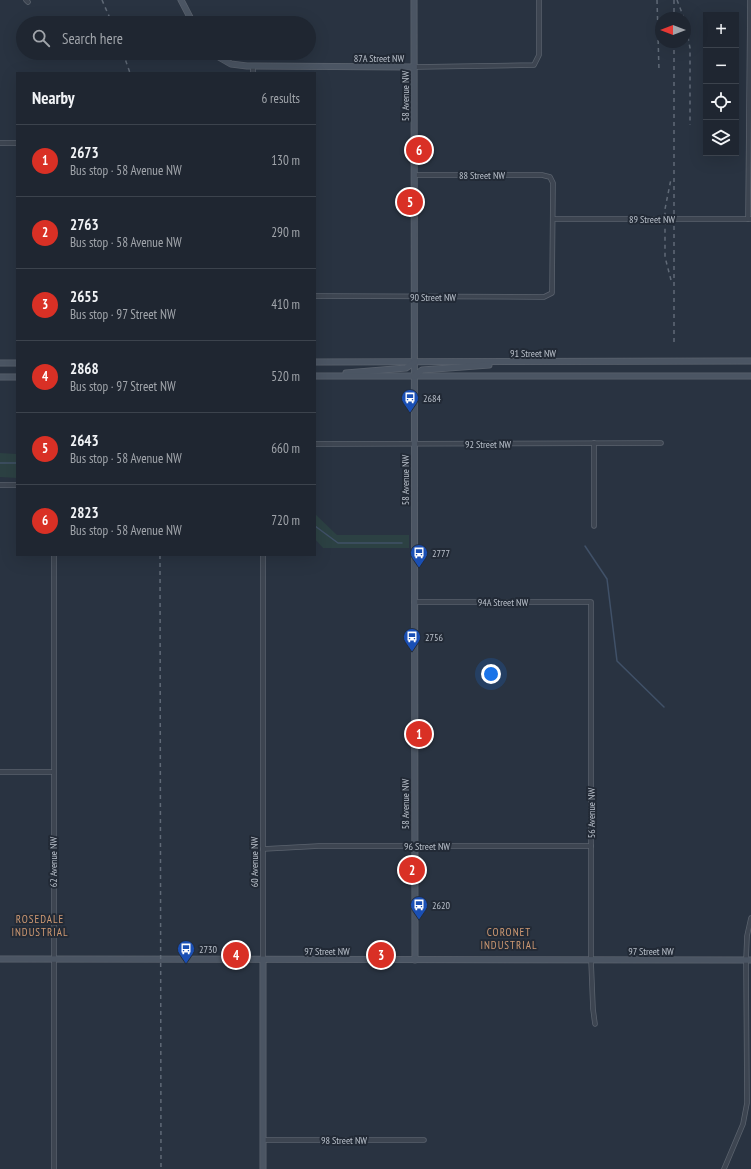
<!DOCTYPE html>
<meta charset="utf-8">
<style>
:root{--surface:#1f2631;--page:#272e39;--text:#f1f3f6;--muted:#a1a5ab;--line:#3c434d;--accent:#d93025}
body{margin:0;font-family:"PT Sans Narrow",sans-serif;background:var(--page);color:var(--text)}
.controls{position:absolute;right:12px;top:12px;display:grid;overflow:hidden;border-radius:0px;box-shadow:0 4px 16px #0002}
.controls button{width:36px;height:36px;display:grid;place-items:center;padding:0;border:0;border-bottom:1px solid var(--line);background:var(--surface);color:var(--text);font:20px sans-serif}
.compass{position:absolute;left:655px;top:12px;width:36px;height:36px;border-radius:50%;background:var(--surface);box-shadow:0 4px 16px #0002;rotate:270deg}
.you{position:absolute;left:491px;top:674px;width:14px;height:14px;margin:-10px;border:3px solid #fff;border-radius:50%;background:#1a73e8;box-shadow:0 0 0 6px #1a73e833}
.badge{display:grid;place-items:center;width:26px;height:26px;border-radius:50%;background:var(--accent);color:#fff;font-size:13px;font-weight:700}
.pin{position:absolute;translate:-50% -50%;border:2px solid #fff;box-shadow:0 1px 4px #0006}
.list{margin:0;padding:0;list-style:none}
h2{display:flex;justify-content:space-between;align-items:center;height:52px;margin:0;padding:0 16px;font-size:17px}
h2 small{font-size:13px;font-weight:400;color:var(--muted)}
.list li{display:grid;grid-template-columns:26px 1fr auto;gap:12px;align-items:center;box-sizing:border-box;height:72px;padding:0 16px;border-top:1px solid var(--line)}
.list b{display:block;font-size:15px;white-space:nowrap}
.list p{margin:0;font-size:13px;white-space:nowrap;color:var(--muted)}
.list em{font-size:13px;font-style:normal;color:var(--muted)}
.icon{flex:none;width:22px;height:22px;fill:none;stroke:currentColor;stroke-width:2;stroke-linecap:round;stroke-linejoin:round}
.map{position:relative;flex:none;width:751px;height:1169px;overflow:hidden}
.search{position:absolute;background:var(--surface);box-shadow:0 4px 16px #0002;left:16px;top:16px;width:300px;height:44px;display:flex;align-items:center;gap:10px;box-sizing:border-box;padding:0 14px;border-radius:22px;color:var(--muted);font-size:15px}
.panel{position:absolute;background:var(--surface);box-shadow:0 4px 16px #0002;left:16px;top:72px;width:300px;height:484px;border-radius:0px}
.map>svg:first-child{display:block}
</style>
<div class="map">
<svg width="751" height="1169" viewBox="0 0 751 1169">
<rect width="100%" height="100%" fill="#293341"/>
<g fill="#2c4143">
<polygon points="0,453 17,454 17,478 0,477"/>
<polygon points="315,514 337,535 409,535 409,548 323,548 315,539"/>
</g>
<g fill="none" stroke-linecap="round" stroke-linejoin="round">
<g stroke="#405168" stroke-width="1.5">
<polyline points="0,463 17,463"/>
<polyline points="315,526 338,543 402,543"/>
<polyline points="585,546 607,579 617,661 664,707"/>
</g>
<defs>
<g id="street">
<polyline points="26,0 28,2"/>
<polyline points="253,67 253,73"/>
<polyline points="414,67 534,65 539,55 539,0"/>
<polyline points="0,143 17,143"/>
<polyline points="554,219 751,219"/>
<polyline points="748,219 750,0"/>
<polyline points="315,296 544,297 552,293 553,183 550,177 542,175 414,175"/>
<polyline points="315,444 661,443"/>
<polyline points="0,485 17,485"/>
<polyline points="594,526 594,443"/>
<polyline points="54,555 54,1169"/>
<polyline points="263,555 263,960"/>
<polyline points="414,602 591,602 591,960 593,1009 595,1024"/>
<polyline points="0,772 53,772"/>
<polyline points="263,849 319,846 591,846"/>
<polyline points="263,1140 424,1140"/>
<polyline points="724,1169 743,1124 747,1103 746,960 747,936 751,918"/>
</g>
<g id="secondary">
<polyline points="181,0 193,23"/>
<polyline points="414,0 415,960"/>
<polyline points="212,53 231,64 247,66 414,67"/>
<polyline points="315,362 751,361"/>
<polyline points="0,363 17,363"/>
<polyline points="346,373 406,368 415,362"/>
<polyline points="315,376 751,376"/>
<polyline points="414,376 422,370 489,365"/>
<polyline points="0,377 17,377"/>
<polyline points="0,959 751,960"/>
<polyline points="263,1169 263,960"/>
</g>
</defs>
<use href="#street" stroke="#5b636e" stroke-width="5.5"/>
<use href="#secondary" stroke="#5b636e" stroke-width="7"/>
<use href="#street" stroke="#3d4551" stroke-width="4"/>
<use href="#secondary" stroke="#4b5563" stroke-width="5.5"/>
<g stroke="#606a77" stroke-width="1.5" stroke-dasharray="4 4" stroke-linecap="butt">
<polyline points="102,0 112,23"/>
<polyline points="657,0 659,71"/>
<polyline points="674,0 674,18"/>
<polyline points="677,0 684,18"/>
<polyline points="685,21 690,48 690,125"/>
<polyline points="674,42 674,344"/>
<polyline points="123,53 130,73"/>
<polyline points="671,280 665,257 665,209 671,179"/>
<polyline points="160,555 161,1169"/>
</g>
</g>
<defs>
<symbol id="bus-pin" viewBox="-11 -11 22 30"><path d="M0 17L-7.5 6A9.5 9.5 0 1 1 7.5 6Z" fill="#1a4fb4" stroke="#222a36"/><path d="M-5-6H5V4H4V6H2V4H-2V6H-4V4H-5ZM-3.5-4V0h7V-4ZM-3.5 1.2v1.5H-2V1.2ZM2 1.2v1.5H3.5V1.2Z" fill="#fff"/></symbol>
</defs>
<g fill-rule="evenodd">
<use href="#bus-pin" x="400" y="388" width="20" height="27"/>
<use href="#bus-pin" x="409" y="543" width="20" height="27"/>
<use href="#bus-pin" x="402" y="627" width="20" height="27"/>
<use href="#bus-pin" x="409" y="895" width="20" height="27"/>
<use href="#bus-pin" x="176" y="939" width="20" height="27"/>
</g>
<g text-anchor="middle" stroke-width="4" stroke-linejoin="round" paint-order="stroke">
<g font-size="10" fill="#bac1cb" stroke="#222a36">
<text x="379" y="62">87A Street NW</text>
<text transform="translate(405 96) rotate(-90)" y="4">58 Avenue NW</text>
<text x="482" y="179">88 Street NW</text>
<text x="652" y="223">89 Street NW</text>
<text x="433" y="301">90 Street NW</text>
<text x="533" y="357">91 Street NW</text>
<text x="488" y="448">92 Street NW</text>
<text transform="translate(405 480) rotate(-90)" y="4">58 Avenue NW</text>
<text x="503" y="606">94A Street NW</text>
<text transform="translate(405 804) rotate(-90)" y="4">58 Avenue NW</text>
<text transform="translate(591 813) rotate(-90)" y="4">56 Avenue NW</text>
<text x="427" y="850">96 Street NW</text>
<text transform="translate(53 862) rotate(-90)" y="4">62 Avenue NW</text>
<text transform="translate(254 862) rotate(-90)" y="4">60 Avenue NW</text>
<text x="327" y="955">97 Street NW</text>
<text x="651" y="955">97 Street NW</text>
<text x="344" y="1144">98 Street NW</text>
</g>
<g font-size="10" fill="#bac1cb" stroke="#222a36" text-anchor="start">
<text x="423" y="402">2684</text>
<text x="432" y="557">2777</text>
<text x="425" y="641">2756</text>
<text x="432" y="909">2620</text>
<text x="199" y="953">2730</text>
</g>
<g font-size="11" letter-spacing="1" fill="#ce9972" stroke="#222a36">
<text x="40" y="923">ROSEDALE<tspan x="40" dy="13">INDUSTRIAL</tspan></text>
<text x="509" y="936">CORONET<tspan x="509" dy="13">INDUSTRIAL</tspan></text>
</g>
</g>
</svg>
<div class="controls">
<button>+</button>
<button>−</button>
<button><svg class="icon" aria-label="locate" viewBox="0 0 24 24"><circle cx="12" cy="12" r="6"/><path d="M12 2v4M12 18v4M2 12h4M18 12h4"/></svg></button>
<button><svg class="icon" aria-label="layers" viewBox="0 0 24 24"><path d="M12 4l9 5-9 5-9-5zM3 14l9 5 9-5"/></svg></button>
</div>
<svg class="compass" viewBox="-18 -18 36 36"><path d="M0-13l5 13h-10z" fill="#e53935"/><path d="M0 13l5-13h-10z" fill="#a1a5ab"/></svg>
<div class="you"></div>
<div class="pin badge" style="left:419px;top:734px">1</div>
<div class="pin badge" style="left:412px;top:870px">2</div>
<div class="pin badge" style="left:381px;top:955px">3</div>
<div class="pin badge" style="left:236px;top:955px">4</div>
<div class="pin badge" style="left:410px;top:202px">5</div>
<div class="pin badge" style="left:419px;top:150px">6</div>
<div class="search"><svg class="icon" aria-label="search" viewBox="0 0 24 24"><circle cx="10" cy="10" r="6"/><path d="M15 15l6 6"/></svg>Search here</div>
<section class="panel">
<h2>Nearby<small>6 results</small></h2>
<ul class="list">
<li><span class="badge">1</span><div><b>2673</b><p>Bus stop · 58 Avenue NW</p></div><em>130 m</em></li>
<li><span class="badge">2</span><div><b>2763</b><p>Bus stop · 58 Avenue NW</p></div><em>290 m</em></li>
<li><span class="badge">3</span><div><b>2655</b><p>Bus stop · 97 Street NW</p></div><em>410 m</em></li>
<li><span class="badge">4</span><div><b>2868</b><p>Bus stop · 97 Street NW</p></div><em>520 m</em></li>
<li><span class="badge">5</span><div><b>2643</b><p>Bus stop · 58 Avenue NW</p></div><em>660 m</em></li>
<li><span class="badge">6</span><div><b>2823</b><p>Bus stop · 58 Avenue NW</p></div><em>720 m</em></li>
</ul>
</section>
</div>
